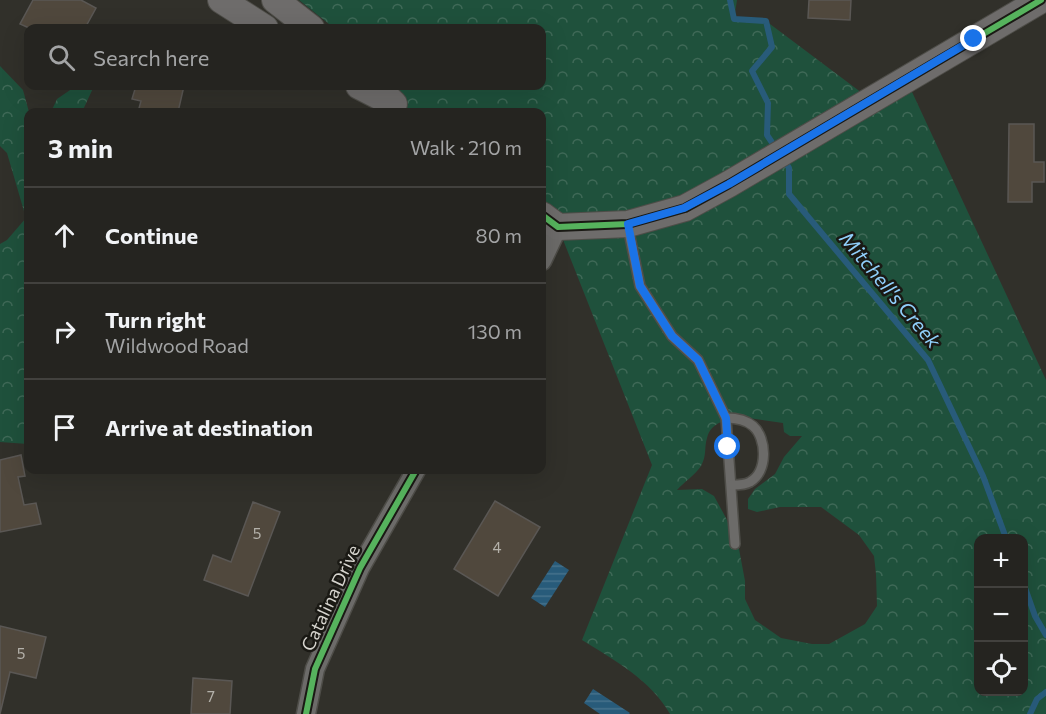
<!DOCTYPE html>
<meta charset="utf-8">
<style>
:root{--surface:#252420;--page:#31302d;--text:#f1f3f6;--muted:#a3a4a5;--line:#42413e}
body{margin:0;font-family:Commissioner,sans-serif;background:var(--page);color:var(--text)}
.controls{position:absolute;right:18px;bottom:18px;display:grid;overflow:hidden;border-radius:12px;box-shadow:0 6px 24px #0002}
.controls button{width:54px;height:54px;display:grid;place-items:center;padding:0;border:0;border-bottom:2px solid var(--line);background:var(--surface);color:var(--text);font:30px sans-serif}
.stop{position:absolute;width:18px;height:18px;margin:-14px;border:4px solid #1a73e8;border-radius:50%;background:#fff}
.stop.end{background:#1a73e8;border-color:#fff;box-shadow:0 2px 6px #0008}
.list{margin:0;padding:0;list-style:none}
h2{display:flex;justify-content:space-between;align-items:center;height:78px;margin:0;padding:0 24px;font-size:26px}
h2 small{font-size:20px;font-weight:400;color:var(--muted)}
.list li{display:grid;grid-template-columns:39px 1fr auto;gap:18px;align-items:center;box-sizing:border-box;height:96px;padding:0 24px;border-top:2px solid var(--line)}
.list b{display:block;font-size:22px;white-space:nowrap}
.list p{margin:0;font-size:20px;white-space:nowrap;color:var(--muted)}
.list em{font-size:20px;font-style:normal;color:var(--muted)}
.icon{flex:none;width:33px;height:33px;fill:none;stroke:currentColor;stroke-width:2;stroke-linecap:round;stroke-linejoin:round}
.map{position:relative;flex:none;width:1046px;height:714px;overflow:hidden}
.search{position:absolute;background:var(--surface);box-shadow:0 6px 24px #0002;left:24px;top:24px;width:522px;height:66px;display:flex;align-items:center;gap:15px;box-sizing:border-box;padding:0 21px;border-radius:12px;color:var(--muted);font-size:22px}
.panel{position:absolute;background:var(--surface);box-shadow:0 6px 24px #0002;left:24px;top:108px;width:522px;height:366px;border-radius:12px}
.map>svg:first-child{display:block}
</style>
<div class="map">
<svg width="1046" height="714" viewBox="0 0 1046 714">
<defs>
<pattern id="forest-crowns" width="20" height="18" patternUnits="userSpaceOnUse" patternTransform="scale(1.5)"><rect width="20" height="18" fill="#1f513c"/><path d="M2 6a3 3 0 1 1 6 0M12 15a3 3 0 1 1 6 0" fill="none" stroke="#3f6957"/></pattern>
<pattern id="water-rules" width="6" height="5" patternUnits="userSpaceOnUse" patternTransform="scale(1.5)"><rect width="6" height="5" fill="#285b7a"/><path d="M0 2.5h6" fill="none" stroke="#46728c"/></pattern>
</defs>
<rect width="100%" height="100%" fill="#31302a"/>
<g fill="url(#forest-crowns)" fill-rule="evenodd">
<path d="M 299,0 L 737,0 L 734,19 L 766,21 L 870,99 L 906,79 L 1046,380 L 1046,714 L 670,714 C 651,680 614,660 582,640 L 652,465 L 558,227 L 542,215 L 542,112 L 405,112 L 394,104 L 381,86 L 542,86 L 542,28 L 334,28 ZM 742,417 L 783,423 L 784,432 L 790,436 L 802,436 L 784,457 L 775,474 L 755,489 L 748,499 L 748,509 L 757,512 L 780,507 L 821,507 L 859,535 L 874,556 L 876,574 L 877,606 L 865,624 L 829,644 L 812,644 L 781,638 L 755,620 L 745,599 L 745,581 L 739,549 L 726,518 L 714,496 L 702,489 L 677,490 C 684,482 695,475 701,466 C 707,455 704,448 707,438 C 711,421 728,420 742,417 ZM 978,538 L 1024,538 L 1024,692 L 978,692 Z"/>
<polygon points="0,66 23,90 29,112 28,444 0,442 0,244 7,240 26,218 7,153 0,146"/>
<polygon points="76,86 94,86 82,112 51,112 57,99"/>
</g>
<g fill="url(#water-rules)">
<polygon points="555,561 569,570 545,607 531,598"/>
<polygon points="593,689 630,713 629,714 600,714 584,703"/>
</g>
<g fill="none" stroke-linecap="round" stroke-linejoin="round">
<g stroke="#285b7a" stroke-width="6">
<polyline points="730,0 734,19 766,21 772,47 752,71 768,103 767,135 777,150"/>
<polyline points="783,158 789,168 789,194 928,360 983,476 1006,538"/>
<polyline points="1024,585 1035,616 1046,635"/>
<polyline points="1030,714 1037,699 1046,692"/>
</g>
</g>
<g fill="#50483d" stroke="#5a5754" stroke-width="1.5">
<polygon points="33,0 81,0 96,8 85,28 29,28 20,24"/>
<polygon points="809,0 851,0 850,20 808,18"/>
<polygon points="136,86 184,86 178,112 138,112 141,101 132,99"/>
<polygon points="1009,124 1034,124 1034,162 1044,162 1044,182 1032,182 1032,202 1008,202"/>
<polygon points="21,455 25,476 18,477 24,505 36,503 41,524 0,532 0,460"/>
<polygon points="495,501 540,527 498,596 454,569"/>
<polygon points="253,502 280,512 248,596 204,580 213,555 231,562"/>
<polygon points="0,626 46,637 36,678 10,672 0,714"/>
<polygon points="193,678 232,681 230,714 191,714"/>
</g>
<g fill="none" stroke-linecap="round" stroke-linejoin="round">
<defs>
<g id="lane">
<polyline points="628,227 640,286 672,336 698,360 726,418 735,544"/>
<path d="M 726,418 C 735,418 745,419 753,426 C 767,438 768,472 750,482 C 745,485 738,485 732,485"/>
</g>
<g id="street">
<polyline points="542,261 558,227"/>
<polyline points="306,714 315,669 360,568 416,470"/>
</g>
<g id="secondary">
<polyline points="221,0 265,28"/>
<polyline points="275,0 311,28"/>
<polyline points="359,86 394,104 375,86"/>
<polyline points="542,215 558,227 628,224 685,208 729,184 1041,0"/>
</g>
</defs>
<use href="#lane" stroke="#4e4d48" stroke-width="12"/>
<use href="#street" stroke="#4e4d48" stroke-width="21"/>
<use href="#secondary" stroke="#4e4d48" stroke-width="28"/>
<use href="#lane" stroke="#6c6b69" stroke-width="9"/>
<use href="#street" stroke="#6c6b69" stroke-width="18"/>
<use href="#secondary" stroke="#6e6c6b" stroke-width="26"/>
<defs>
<g id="cycleway">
<polyline points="542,215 558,227 628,224 685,208 729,184 1041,0"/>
<polyline points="306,714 315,669 360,568 416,470"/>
</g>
</defs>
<use href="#cycleway" stroke="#1a1914" stroke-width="10"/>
<use href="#cycleway" stroke="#56b35d" stroke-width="6"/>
</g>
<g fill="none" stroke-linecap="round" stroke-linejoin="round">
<polyline stroke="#1a73e8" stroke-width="8" points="728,447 726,418 698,360 672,336 640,286 628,224 684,208 729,184 974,39"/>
</g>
<g text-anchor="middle" stroke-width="5" stroke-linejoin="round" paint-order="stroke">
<g font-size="15" fill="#b4b1aa">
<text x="257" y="539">5</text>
<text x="497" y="553">4</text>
<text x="21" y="659">5</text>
<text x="211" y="702">7</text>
</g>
<g font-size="18" fill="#d6d4ce" stroke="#1a1914">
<text transform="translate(331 598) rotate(-65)" y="6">Catalina Drive</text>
</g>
<g font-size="20" font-style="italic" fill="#90cffb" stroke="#1a1914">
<text transform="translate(890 290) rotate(50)" y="7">Mitchell's Creek</text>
</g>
</g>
</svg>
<div class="controls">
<button>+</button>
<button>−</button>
<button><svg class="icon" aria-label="locate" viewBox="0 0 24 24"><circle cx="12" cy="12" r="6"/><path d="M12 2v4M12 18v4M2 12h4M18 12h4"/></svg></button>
</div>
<div class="stop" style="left:728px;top:447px"></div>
<div class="stop end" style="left:974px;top:39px"></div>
<div class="search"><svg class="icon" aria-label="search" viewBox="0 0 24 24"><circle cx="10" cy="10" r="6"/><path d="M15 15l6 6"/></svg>Search here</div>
<section class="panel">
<h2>3 min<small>Walk · 210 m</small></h2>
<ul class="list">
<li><svg class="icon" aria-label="ahead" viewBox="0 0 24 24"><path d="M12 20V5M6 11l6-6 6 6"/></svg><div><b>Continue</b></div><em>80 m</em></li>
<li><svg class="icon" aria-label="right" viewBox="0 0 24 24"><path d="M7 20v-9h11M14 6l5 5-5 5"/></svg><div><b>Turn right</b><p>Wildwood Road</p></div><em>130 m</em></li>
<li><svg class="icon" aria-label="arrive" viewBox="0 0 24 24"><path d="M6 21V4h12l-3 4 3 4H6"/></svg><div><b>Arrive at destination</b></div></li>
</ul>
</section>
</div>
